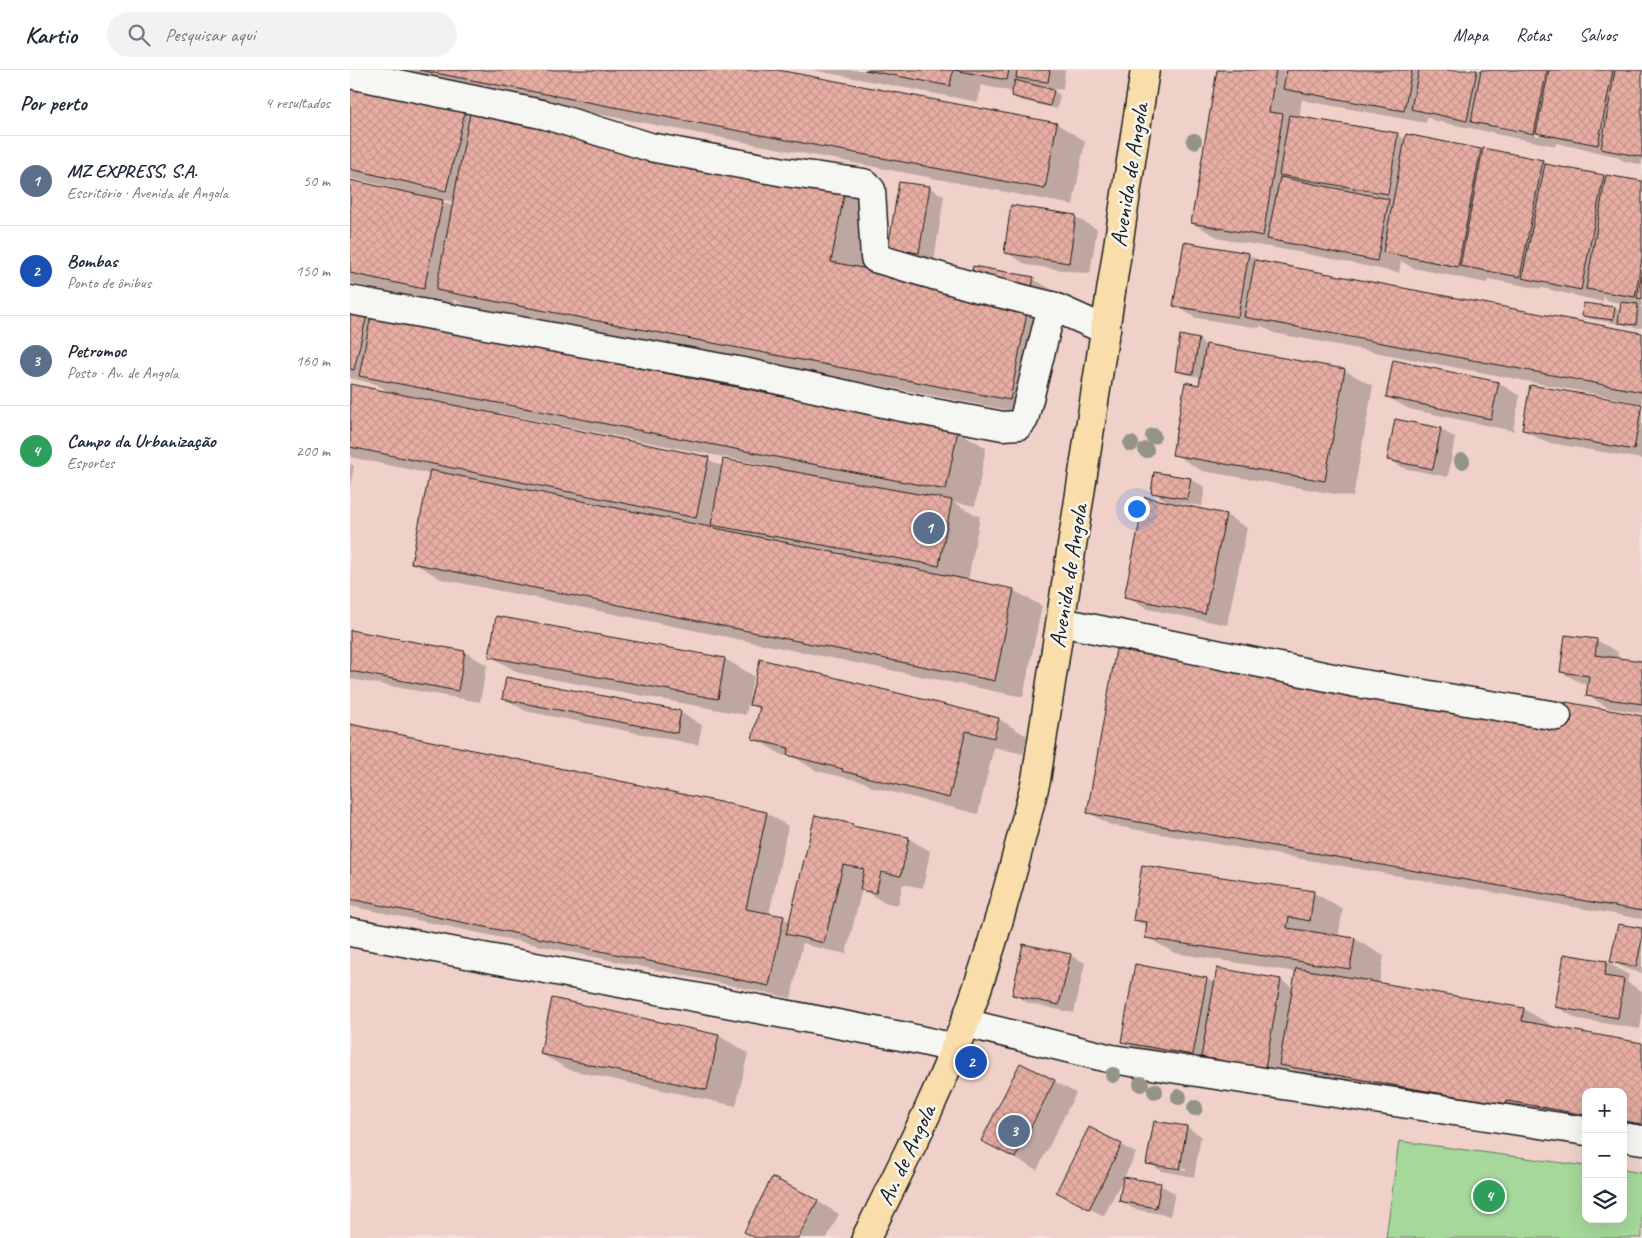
<!DOCTYPE html>
<html lang="pt">
<meta charset="utf-8">
<style>
:root{--surface:#fff;--page:#f2f2f3;--text:#1f2937;--muted:#747a83;--line:#e0e1e3;--accent:#2563eb}
body{margin:0;font-family:Caveat,sans-serif;background:var(--page);color:var(--text)}
.controls{position:absolute;right:15px;bottom:15px;display:grid;overflow:hidden;border-radius:10px;box-shadow:0 5px 20px #0002}
.controls button{width:45px;height:45px;display:grid;place-items:center;padding:0;border:0;border-bottom:1px solid var(--line);background:var(--surface);color:var(--text);font:25px sans-serif}
.you{position:absolute;left:786px;top:438px;width:18px;height:18px;margin:-12px;border:4px solid #fff;border-radius:50%;background:#1a73e8;box-shadow:0 0 0 8px #1a73e833}
.badge{display:grid;place-items:center;width:32px;height:32px;border-radius:50%;background:var(--accent);color:#fff;font-size:16px;font-weight:700}
.pin{position:absolute;translate:-50% -50%;border:2px solid #fff;box-shadow:0 1px 5px #0006}
.list{margin:0;padding:0;list-style:none}
h2{display:flex;justify-content:space-between;align-items:center;height:65px;margin:0;padding:0 20px;font-size:21px}
h2 small{font-size:16px;font-weight:400;color:var(--muted)}
.list li{display:grid;grid-template-columns:32px 1fr auto;gap:15px;align-items:center;box-sizing:border-box;height:90px;padding:0 20px;border-top:1px solid var(--line)}
.list b{display:block;font-size:19px;white-space:nowrap}
.list p{margin:0;font-size:16px;white-space:nowrap;color:var(--muted)}
.list em{font-size:16px;font-style:normal;color:var(--muted)}
.icon{flex:none;width:28px;height:28px;fill:none;stroke:currentColor;stroke-width:2;stroke-linecap:round;stroke-linejoin:round}
.map{position:relative;flex:none;width:1292px;height:1168px;overflow:hidden}
header{display:flex;align-items:center;gap:30px;box-sizing:border-box;height:70px;padding:0 25px;background:var(--surface);border-bottom:1px solid var(--line)}
header strong{font-size:24px}
nav{display:flex;gap:28px;margin-inline-start:auto;font-size:18px}
.search{width:350px;height:45px;background:var(--page);display:flex;align-items:center;gap:12px;box-sizing:border-box;padding:0 18px;border-radius:28px;color:var(--muted);font-size:19px}
main{display:flex}
aside{flex:1;background:var(--surface)}
.map>svg:first-child{display:block}
</style>
<header>
<strong>Kartio</strong>
<div class="search"><svg class="icon" aria-label="search" viewBox="0 0 24 24"><circle cx="10" cy="10" r="6"/><path d="M15 15l6 6"/></svg>Pesquisar aqui</div>
<nav><a>Mapa</a><a>Rotas</a><a>Salvos</a></nav>
</header>
<main>
<aside>
<h2>Por perto<small>4 resultados</small></h2>
<ul class="list">
<li><span class="badge" style="background:#5c6f8a">1</span><div><b>MZ EXPRESS, S.A.</b><p>Escritório · Avenida de Angola</p></div><em>50 m</em></li>
<li><span class="badge" style="background:#1a4fb4">2</span><div><b>Bombas</b><p>Ponto de ônibus</p></div><em>150 m</em></li>
<li><span class="badge" style="background:#5c6f8a">3</span><div><b>Petromoc</b><p>Posto · Av. de Angola</p></div><em>160 m</em></li>
<li><span class="badge" style="background:#2e9e5b">4</span><div><b>Campo da Urbanização</b><p>Esportes</p></div><em>200 m</em></li>
</ul>
</aside>
<div class="map">
<svg width="1292" height="1168" viewBox="0 0 1292 1168">
<defs>
<pattern id="building-cross-hatch" width="8" height="8" patternUnits="userSpaceOnUse" patternTransform="scale(1.25)"><rect width="8" height="8" fill="#e8aea3"/><path d="M0 0l8 8M0 8l8-8" fill="none" stroke="#c6958c"/></pattern>
</defs>
<rect width="100%" height="100%" fill="#f2e0da"/>
<filter id="ink" filterUnits="userSpaceOnUse"><feTurbulence type="fractalNoise" baseFrequency=".02" numOctaves="2"/><feDisplacementMap in="SourceGraphic" scale="10" xChannelSelector="R" yChannelSelector="G"/><feConvolveMatrix kernelMatrix="1 2 1 2 8 2 1 2 1" color-interpolation-filters="sRGB"/></filter>
<g filter="url(#ink)">
<path fill="#efd1ca" fill-rule="evenodd" d="M 0,0 L 1292,0 L 1292,1168 L 0,1168 ZM 1236,1022 L 1273,1022 L 1273,1149 L 1236,1149 Z"/>
<polygon fill="#a5d89a" stroke="#607a5b" points="1049,1071 1236,1096 1236,1149 1273,1149 1273,1100 1292,1103 1292,1168 1036,1168"/>
<g fill="#0003" fill-rule="evenodd">
<polygon points="38,0 421,0 707,54 735,71 723,135 49,6"/>
<polygon points="462,0 715,0 713,20 699,18 710,25 707,39 669,30 662,26 663,22 631,15 628,32"/>
<path d="M 868,0 L 1292,0 L 1292,95 L 1274,91 L 1265,86 L 1206,73 L 1206,76 L 1145,64 L 1140,61 L 1139,62 L 1085,51 L 1077,47 L 1076,53 L 957,31 L 952,29 L 949,48 L 1048,65 L 1056,70 L 1193,91 L 1202,96 L 1256,108 L 1292,112 L 1292,236 L 1290,236 L 1292,238 L 1292,258 L 1276,256 L 1270,252 L 1270,254 L 1240,249 L 1233,245 L 1265,238 L 1271,242 L 1272,233 L 1259,231 L 1253,227 L 1253,232 L 1192,218 L 1191,219 L 1138,209 L 1137,213 L 1063,198 L 1051,191 L 1049,203 L 943,181 L 871,169 L 842,153 ZM 1145,55 L 1190,64 L 1190,66 L 1145,58 Z"/>
<path d="M 0,16 L 114,43 L 121,46 L 525,128 L 512,199 L 620,220 L 683,209 L 712,225 L 689,346 L 116,236 L 104,229 L 103,235 L 0,213 L 0,111 L 44,121 L 44,118 L 0,108 ZM 91,129 L 104,132 L 103,137 L 90,130 Z"/>
<polygon points="579,117 594,126 584,191 554,186 540,178"/>
<polygon points="725,147 747,159 740,204 677,195 655,182"/>
<polygon points="898,184 913,193 1292,264 1292,333 924,263 910,255 910,258 846,248 824,235"/>
<path d="M 0,224 L 48,253 L 608,361 L 636,378 L 625,436 L 603,432 L 630,447 L 618,511 L 663,520 L 692,536 L 673,627 L 91,509 L 62,492 L 81,404 L 0,387 L 0,315 L 41,323 L 26,314 L 0,308 ZM 150,343 L 419,396 L 418,398 L 373,397 L 358,389 L 149,346 Z"/>
<polygon points="849,270 855,275 994,300 1023,316 1003,427 852,401 824,384 850,316 851,307 833,304 826,300"/>
<polygon points="1149,313 1170,326 1163,361 1059,339 1037,327"/>
<polygon points="1181,316 1292,336 1292,389 1195,372 1173,360"/>
<polygon points="1046,351 1091,359 1105,368 1098,407 1053,398 1039,390"/>
<polygon points="0,394 4,396 0,417"/>
<polygon points="840,409 855,417 852,436 817,431 802,422"/>
<polygon points="876,445 897,458 877,555 798,539 776,526"/>
<polygon points="147,547 375,589 404,606 399,628 649,649 677,666 673,684 644,677 628,744 522,717 514,712 467,701 445,688 432,685 404,668 411,640 398,633 396,645 169,603 140,586"/>
<polygon points="0,561 115,582 137,595 130,632 0,609"/>
<polygon points="1246,570 1268,582 1267,589 1292,592 1292,643 1259,638 1238,626 1239,615 1233,614 1211,602"/>
<polygon points="154,628 330,642 352,655 348,675 175,641"/>
<polygon points="1292,647 1292,849 760,755 738,742"/>
<polygon points="0,656 417,743 438,756 419,845 433,848 441,852 502,755 507,758 558,768 580,781 573,818 553,814 548,835 533,832 512,819 496,884 460,876 453,872 441,928 0,836"/>
<polygon points="793,796 964,823 993,839 988,867 1005,869 1034,886 1029,914 1174,939 1203,956 1202,958 1292,974 1292,1065 1273,1062 1273,1022 1236,1022 1236,1055 959,1010 939,999 936,1011 795,984 773,971 786,896 857,909 866,914 930,910 944,918 946,902 825,883 796,867 798,857 784,850"/>
<polygon points="1292,860 1292,903 1276,899 1262,891"/>
<polygon points="720,885 735,893 724,943 678,933 663,924"/>
<polygon points="1215,886 1257,892 1279,905 1277,912 1292,921 1292,946 1290,959 1228,949 1206,937"/>
<polygon points="203,930 369,966 398,983 386,1036 220,1000 191,984"/>
<polygon points="704,1011 726,1023 687,1100 632,1071"/>
<path d="M 837,1057 L 851,1066 L 844,1107 L 812,1101 L 798,1093 ZM 812,1095 L 836,1099 L 836,1101 L 812,1097 Z"/>
<polygon points="771,1075 786,1083 774,1108 810,1115 825,1123 820,1146 784,1139 770,1131 773,1108 754,1146 722,1130"/>
<polygon points="467,1131 489,1144 477,1168 407,1168"/>
</g>
<g fill="url(#building-cross-hatch)" stroke="#1c1c1c">
<polygon points="69,0 428,0 707,53 695,119"/>
<polygon points="515,0 603,0 600,16"/>
<polygon points="604,0 659,0 657,10"/>
<polygon points="667,0 700,0 698,12 666,8"/>
<polygon points="867,0 926,0 919,42 933,44 913,166 841,153"/>
<polygon points="937,0 1062,0 1054,41 933,19"/>
<polygon points="1069,0 1127,0 1117,51 1061,39"/>
<polygon points="1131,0 1197,0 1184,64 1121,52"/>
<polygon points="1199,0 1263,0 1248,75 1186,63"/>
<polygon points="1265,0 1292,0 1292,87 1251,79"/>
<polygon points="665,10 704,20 700,36 661,26"/>
<polygon points="0,15 115,42 96,121 0,99"/>
<polygon points="121,38 497,110 481,192 619,218 623,196 684,207 660,330 86,220"/>
<polygon points="939,45 1048,63 1038,124 929,105"/>
<polygon points="1056,64 1131,79 1108,197 1033,182"/>
<polygon points="1133,78 1193,90 1170,207 1110,196"/>
<polygon points="1195,94 1254,105 1231,220 1172,208"/>
<polygon points="1256,105 1292,111 1292,188 1285,227 1236,219"/>
<polygon points="930,107 1039,129 1027,191 917,169"/>
<polygon points="0,110 93,130 74,219 0,203"/>
<polygon points="549,112 580,116 569,183 538,178"/>
<polygon points="661,135 726,145 719,193 654,183"/>
<polygon points="834,172 899,183 888,247 823,236"/>
<polygon points="905,190 1292,263 1292,322 894,247"/>
<polygon points="1292,201 1292,229 1287,228"/>
<polygon points="0,222 21,228 4,300 0,299"/>
<polygon points="1271,232 1288,234 1286,255 1268,253"/>
<polygon points="1233,233 1265,237 1263,250 1232,246"/>
<polygon points="21,246 608,360 596,420 9,306"/>
<polygon points="830,265 849,269 843,304 825,301"/>
<polygon points="856,274 995,299 975,411 822,385 835,312 849,315"/>
<polygon points="1043,290 1149,312 1141,349 1036,327"/>
<polygon points="0,314 359,387 346,448 0,377"/>
<polygon points="1180,315 1292,334 1284,380 1172,360"/>
<polygon points="1045,349 1091,358 1083,399 1037,390"/>
<polygon points="373,389 602,430 589,496 361,455"/>
<polygon points="80,400 664,519 645,611 61,493"/>
<polygon points="804,402 841,408 837,429 801,423"/>
<polygon points="795,427 876,444 855,544 774,527"/>
<polygon points="146,546 375,588 368,629 139,587"/>
<polygon points="0,560 115,581 108,621 0,601"/>
<polygon points="1215,565 1247,569 1245,585 1292,591 1292,634 1236,626 1239,606 1210,602"/>
<polygon points="766,579 1211,658 1216,632 1292,646 1292,841 737,743"/>
<polygon points="410,589 649,648 644,668 616,661 599,728 492,701 493,699 437,685 439,678 402,669 410,637 399,635"/>
<polygon points="156,607 331,641 327,663 152,629"/>
<polygon points="0,654 417,742 396,839 434,846 419,916 0,829"/>
<polygon points="465,745 503,754 502,756 559,767 551,806 531,802 526,823 510,820 514,799 493,795 474,873 436,864"/>
<polygon points="792,795 964,821 960,851 939,847 937,858 1005,868 1000,899 795,868 797,852 783,850"/>
<polygon points="1268,854 1292,858 1292,870 1286,897 1260,892"/>
<polygon points="673,874 721,884 709,935 662,925"/>
<polygon points="1214,884 1257,891 1254,906 1274,909 1268,948 1205,937"/>
<polygon points="785,894 857,908 843,985 771,972"/>
<polygon points="867,898 931,909 915,999 851,987"/>
<polygon points="946,898 1174,938 1172,951 1292,973 1292,1054 1273,1051 1273,1022 1236,1022 1236,1045 1157,1031 1156,1035 929,995"/>
<polygon points="202,928 369,965 357,1020 190,984"/>
<polygon points="670,993 705,1010 665,1088 631,1071"/>
<polygon points="804,1051 837,1056 830,1099 796,1094"/>
<polygon points="739,1057 772,1074 739,1139 706,1122"/>
<polygon points="422,1107 468,1130 448,1168 406,1168 394,1162"/>
<polygon points="773,1107 811,1113 806,1138 769,1131"/>
</g>
<g fill="none" stroke-linecap="round" stroke-linejoin="round">
<defs>
<g id="minor">
<polyline points="0,4 196,45 300,77 434,102 514,113 521,120 525,188 632,219 702,236 756,260"/>
<polyline points="0,230 393,302 552,337 653,356 669,355 674,349 702,236"/>
<polyline points="711,552 1007,613 1207,646"/>
<polyline points="0,862 551,966 605,978"/>
<polyline points="615,953 762,989 1236,1061"/>
<polyline points="1273,1067 1292,1070"/>
</g>
<path id="major" d="M 516,1168 C 556,1088 597,1007 626,922 C 650,853 668,781 686,710 L 795,0"/>
</defs>
<use href="#minor" stroke="#1c1c1c" stroke-width="31"/>
<use href="#major" stroke="#1c1c1c" stroke-width="31"/>
<use href="#minor" stroke="#f6f6f2" stroke-width="28"/>
<use href="#major" stroke="#f9deab" stroke-width="28"/>
</g>
<g fill="#939386">
<circle cx="844" cy="71" r="8"/>
<circle cx="803" cy="366" r="8"/>
<circle cx="781" cy="374" r="8"/>
<circle cx="796" cy="380" r="8"/>
<circle cx="1112" cy="391" r="8"/>
<circle cx="763" cy="1005" r="8"/>
<circle cx="791" cy="1014" r="8"/>
<circle cx="805" cy="1021" r="8"/>
<circle cx="829" cy="1027" r="8"/>
<circle cx="845" cy="1038" r="8"/>
</g>
</g>
<g text-anchor="middle" stroke-width="5" stroke-linejoin="round" paint-order="stroke">
<g font-size="24" fill="#1c1c1c" stroke="#f6f6f2">
<text transform="translate(779 105) rotate(-81)" y="8">Avenida de Angola</text>
<text transform="translate(718 506) rotate(-81)" y="8">Avenida de Angola</text>
<text transform="translate(556 1085) rotate(-65)" y="8">Av. de Angola</text>
</g>
</g>
</svg>
<div class="controls">
<button>+</button>
<button>−</button>
<button><svg class="icon" aria-label="layers" viewBox="0 0 24 24"><path d="M12 4l9 5-9 5-9-5zM3 14l9 5 9-5"/></svg></button>
</div>
<div class="you"></div>
<div class="pin badge" style="left:579px;top:458px;background:#5c6f8a">1</div>
<div class="pin badge" style="left:621px;top:992px;background:#1a4fb4">2</div>
<div class="pin badge" style="left:664px;top:1061px;background:#5c6f8a">3</div>
<div class="pin badge" style="left:1139px;top:1126px;background:#2e9e5b">4</div>
</div>
</main>
